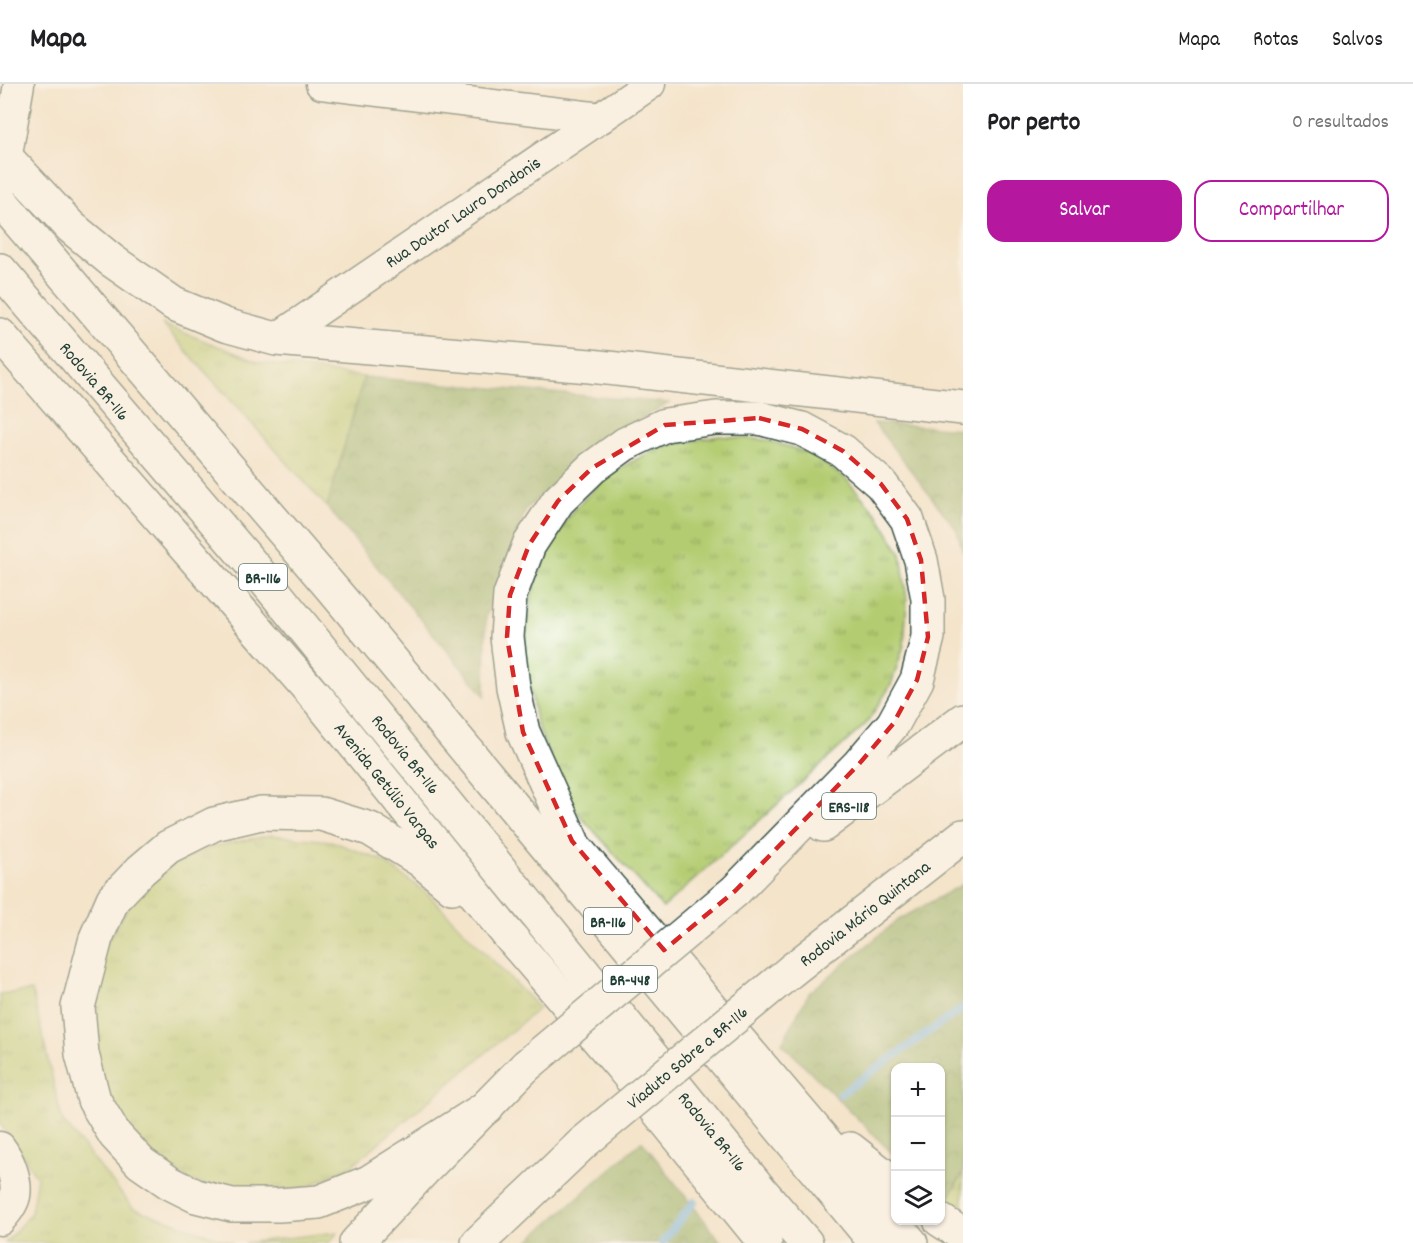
<!DOCTYPE html>
<html lang="pt">
<meta charset="utf-8">
<style>
:root{--surface:#fff;--page:#f6f6f6;--text:#202124;--muted:#757577;--line:#e0e0e0;--accent:#b5179e}
body{margin:0;font-family:Dekko,sans-serif;background:var(--page);color:var(--text)}
.controls{position:absolute;right:18px;bottom:18px;display:grid;overflow:hidden;border-radius:12px;box-shadow:0 2px 4px #0004}
.controls button{width:54px;height:54px;display:grid;place-items:center;padding:0;border:0;border-bottom:2px solid var(--line);background:var(--surface);color:var(--text);font:30px sans-serif}
.list{margin:0;padding:0;list-style:none}
h2{display:flex;justify-content:space-between;align-items:center;height:78px;margin:0;padding:0 24px;font-size:26px}
h2 small{font-size:20px;font-weight:400;color:var(--muted)}
.actions{display:flex;gap:12px;padding:18px 24px}
.actions a{flex:1;padding:14px 0;border:2px solid var(--accent);border-radius:18px;text-align:center;font-size:21px;color:var(--accent)}
.actions .main{background:var(--accent);color:#fff}
.icon{flex:none;width:33px;height:33px;fill:none;stroke:currentColor;stroke-width:2;stroke-linecap:round;stroke-linejoin:round}
.map{position:relative;flex:none;width:963px;height:1159px;overflow:hidden}
header{display:flex;align-items:center;gap:36px;box-sizing:border-box;height:84px;padding:0 30px;background:var(--surface);border-bottom:2px solid var(--line)}
header strong{font-size:28px}
nav{display:flex;gap:33px;margin-inline-start:auto;font-size:21px}
main{display:flex}
aside{flex:1;background:var(--surface)}
.map>svg:first-child{display:block}
</style>
<header>
<strong>Mapa</strong>
<nav><a>Mapa</a><a>Rotas</a><a>Salvos</a></nav>
</header>
<main>
<div class="map">
<svg width="963" height="1159" viewBox="0 0 963 1159">
<defs>
<pattern id="grass-tufts" width="24" height="20" patternUnits="userSpaceOnUse" patternTransform="scale(1.5)"><rect width="24" height="20" fill="#b4cc71"/><path d="M3 7l-1-3M5 7V3M7 7l1-3M15 17l-1-3M17 17v-4M19 17l1-3" fill="none" stroke="#92a75e"/></pattern>
<pattern id="forest-crowns" width="20" height="18" patternUnits="userSpaceOnUse" patternTransform="scale(1.5)"><rect width="20" height="18" fill="#8fb063"/><path d="M2 6a3 3 0 1 1 6 0M12 15a3 3 0 1 1 6 0" fill="none" stroke="#749052"/></pattern>
</defs>
<rect width="100%" height="100%" fill="#fff"/>
<filter id="ink" filterUnits="userSpaceOnUse"><feTurbulence type="fractalNoise" baseFrequency=".0167" numOctaves="2"/><feDisplacementMap in="SourceGraphic" scale="12" xChannelSelector="R" yChannelSelector="G"/><feConvolveMatrix kernelMatrix="1 2 1 2 8 2 1 2 1" color-interpolation-filters="sRGB"/></filter>
<filter id="wash" filterUnits="userSpaceOnUse"><feTurbulence type="fractalNoise" baseFrequency=".008" numOctaves="4" result="noise"/><feDisplacementMap in="SourceGraphic" scale="24" xChannelSelector="R" yChannelSelector="G"/><feGaussianBlur stdDeviation="1.35" result="paint"/><feColorMatrix in="noise" values="0 0 0 0 0 0 0 0 0 0 0 0 0 0 0 0 0 1.4 0 .05"/><feComposite in="paint" operator="in"/></filter>
<g filter="url(#wash)">
<rect width="100%" height="100%" fill="#f4e4cb"/>
<g fill="url(#grass-tufts)" stroke="#6a8452" stroke-width="1.5">
<polygon points="162,240 258,278 364,293 327,423"/>
<polygon points="719,352 766,356 809,369 846,395 877,430 901,470 907,516 904,561 891,601 867,639 663,824 567,717 536,638 524,568 532,510 548,465 572,428 608,391 659,363"/>
<polygon points="271,751 331,757 381,776 427,809 539,924 351,1082 305,1104 240,1111 191,1097 150,1068 113,1025 91,967 89,914 106,860 134,813 171,782 210,763"/>
<polygon points="32,907 62,1036 133,1124 233,1159 5,1159 31,1129 37,1093 0,1040 0,910"/>
<polygon points="963,1089 963,1133 944,1121"/>
<polygon points="338,1148 329,1159 244,1159"/>
</g>
<g fill="url(#forest-crowns)" stroke="#57764c" stroke-width="1.5">
<polygon points="364,293 669,319 602,356 526,425 486,533 485,612 327,423"/>
<polygon points="874,339 963,345 963,468 957,446"/>
<polygon points="963,800 963,1089 944,1121 940,1117 940,984 896,984 895,1072 782,959 809,909 898,836"/>
<polygon points="642,1057 722,1159 526,1159"/>
</g>
<g fill="none" stroke-linecap="round" stroke-linejoin="round">
<g stroke="#70b5e6" stroke-width="8">
<polyline points="840,1010 963,924"/>
<polyline points="662,1159 694,1118"/>
</g>
</g>
</g>
<g filter="url(#ink)">
<g fill="none" stroke-linecap="round" stroke-linejoin="round">
<defs>
<g id="minor">
<polyline points="321,0 601,34"/>
<polyline points="0,111 19,0"/>
<path id="s1" d="M 276,255 L 650,0"/>
<path d="M 0,1063 C 9,1075 18,1096 15,1112 C 13,1121 6,1129 0,1136"/>
</g>
<g id="highway">
<polyline points="0,67 71,143 111,176 174,220 225,241 276,255 590,282 963,324"/>
<polyline points="0,116 340,514 876,1159"/>
<path id="s2" d="M 0,186 L 255,484 L 762,1108 L 806,1159"/>
<path id="s3" d="M 0,251 L 321,619 L 506,848 L 621,982 L 765,1159"/>
<polyline points="556,741 911,1159"/>
<polyline points="823,741 963,636"/>
<polyline points="572,757 523,648 513,603 507,553 510,511 529,461 558,417 592,384 625,360 665,341 716,334 759,334 802,345 843,367 881,400 907,435 921,476 928,515 928,553 917,596 893,640 859,680 735,807"/>
<polyline points="452,803 420,776 370,745 321,730 261,729 214,740 168,763 141,786 113,815 96,854 78,923 82,970 94,1016 115,1051 141,1079 170,1099 196,1112 232,1121 279,1121 319,1118 369,1098 487,1023"/>
<path id="s4" d="M 792,886 L 963,752"/>
<polyline points="850,1065 896,1101"/>
<polyline points="940,1136 963,1151"/>
<polyline points="356,1159 423,1087 526,982"/>
<polyline points="478,1159 583,1059"/>
</g>
</defs>
<use href="#minor" stroke="#3f564b" stroke-width="33"/>
<use href="#highway" stroke="#3f564b" stroke-width="36"/>
<use href="#minor" stroke="#fff" stroke-width="30"/>
<use href="#highway" stroke="#fff" stroke-width="33"/>
<defs>
<g id="highway-bridge">
<polyline points="526,982 735,807"/>
<path id="s5" d="M 583,1059 L 792,886"/>
</g>
</defs>
<use href="#highway-bridge" stroke="#3f564b" stroke-width="36" stroke-linecap="butt"/>
<use href="#highway-bridge" stroke="#fff" stroke-width="33"/>
</g>
</g>
<path d="M0 0H963V1159H0ZM 759,334 L 802,345 L 843,367 L 881,400 L 907,435 L 921,476 L 928,553 L 917,596 L 893,640 L 859,680 L 735,807 L 664,866 L 572,757 L 523,648 L 507,553 L 510,511 L 529,461 L 558,417 L 592,384 L 665,341 Z" fill="#f4e4cb" fill-opacity=".55" fill-rule="evenodd"/>
<path fill="none" stroke="#d62828" stroke-width="4.5" stroke-dasharray="12 8" stroke-linejoin="round" d="M 759,334 L 802,345 L 843,367 L 881,400 L 907,435 L 921,476 L 928,553 L 917,596 L 893,640 L 859,680 L 735,807 L 664,866 L 572,757 L 523,648 L 507,553 L 510,511 L 529,461 L 558,417 L 592,384 L 665,341 Z"/>
<g text-anchor="middle" stroke-width="4.5" stroke-linejoin="round" paint-order="stroke">
<g fill="#fff" stroke="#627771" stroke-width="1.5">
<rect x="239" y="480" width="48" height="26" rx="4.5"/>
<rect x="822" y="709" width="54" height="26" rx="4.5"/>
<rect x="584" y="824" width="48" height="26" rx="4.5"/>
<rect x="603" y="882" width="54" height="26" rx="4.5"/>
</g>
<g font-size="16" font-weight="bold" fill="#1f3d34">
<text x="263" y="499">BR-116</text>
<text x="849" y="728">ERS-118</text>
<text x="608" y="843">BR-116</text>
<text x="630" y="901">BR-448</text>
</g>
<g font-size="18" fill="#1f3d34" stroke="#fff">
<text dy="6" stroke="none"><textPath href="#s1" startOffset="226">Rua Doutor Lauro Dondonis</textPath></text>
<text dy="6" stroke="none"><textPath href="#s2" startOffset="146">Rodovia BR-116</textPath></text>
<text dy="6" stroke="none"><textPath href="#s2" startOffset="632">Rodovia BR-116</textPath></text>
<text dy="6" stroke="none"><textPath href="#s3" startOffset="594">Avenida Getúlio Vargas</textPath></text>
<text dy="6" stroke="none"><textPath href="#s4" startOffset="92">Rodovia Mário Quintana</textPath></text>
<text dy="6" stroke="none"><textPath href="#s5" startOffset="135">Viaduto Sobre a BR-116</textPath></text>
<text dy="6" stroke="none"><textPath href="#s2" startOffset="1118">Rodovia BR-116</textPath></text>
</g>
</g>
</svg>
<div class="controls">
<button>+</button>
<button>−</button>
<button><svg class="icon" aria-label="layers" viewBox="0 0 24 24"><path d="M12 4l9 5-9 5-9-5zM3 14l9 5 9-5"/></svg></button>
</div>
</div>
<aside>
<h2>Por perto<small>0 resultados</small></h2>
<ul class="list">
</ul>
<div class="actions"><a class="main">Salvar</a><a>Compartilhar</a></div>
</aside>
</main>
